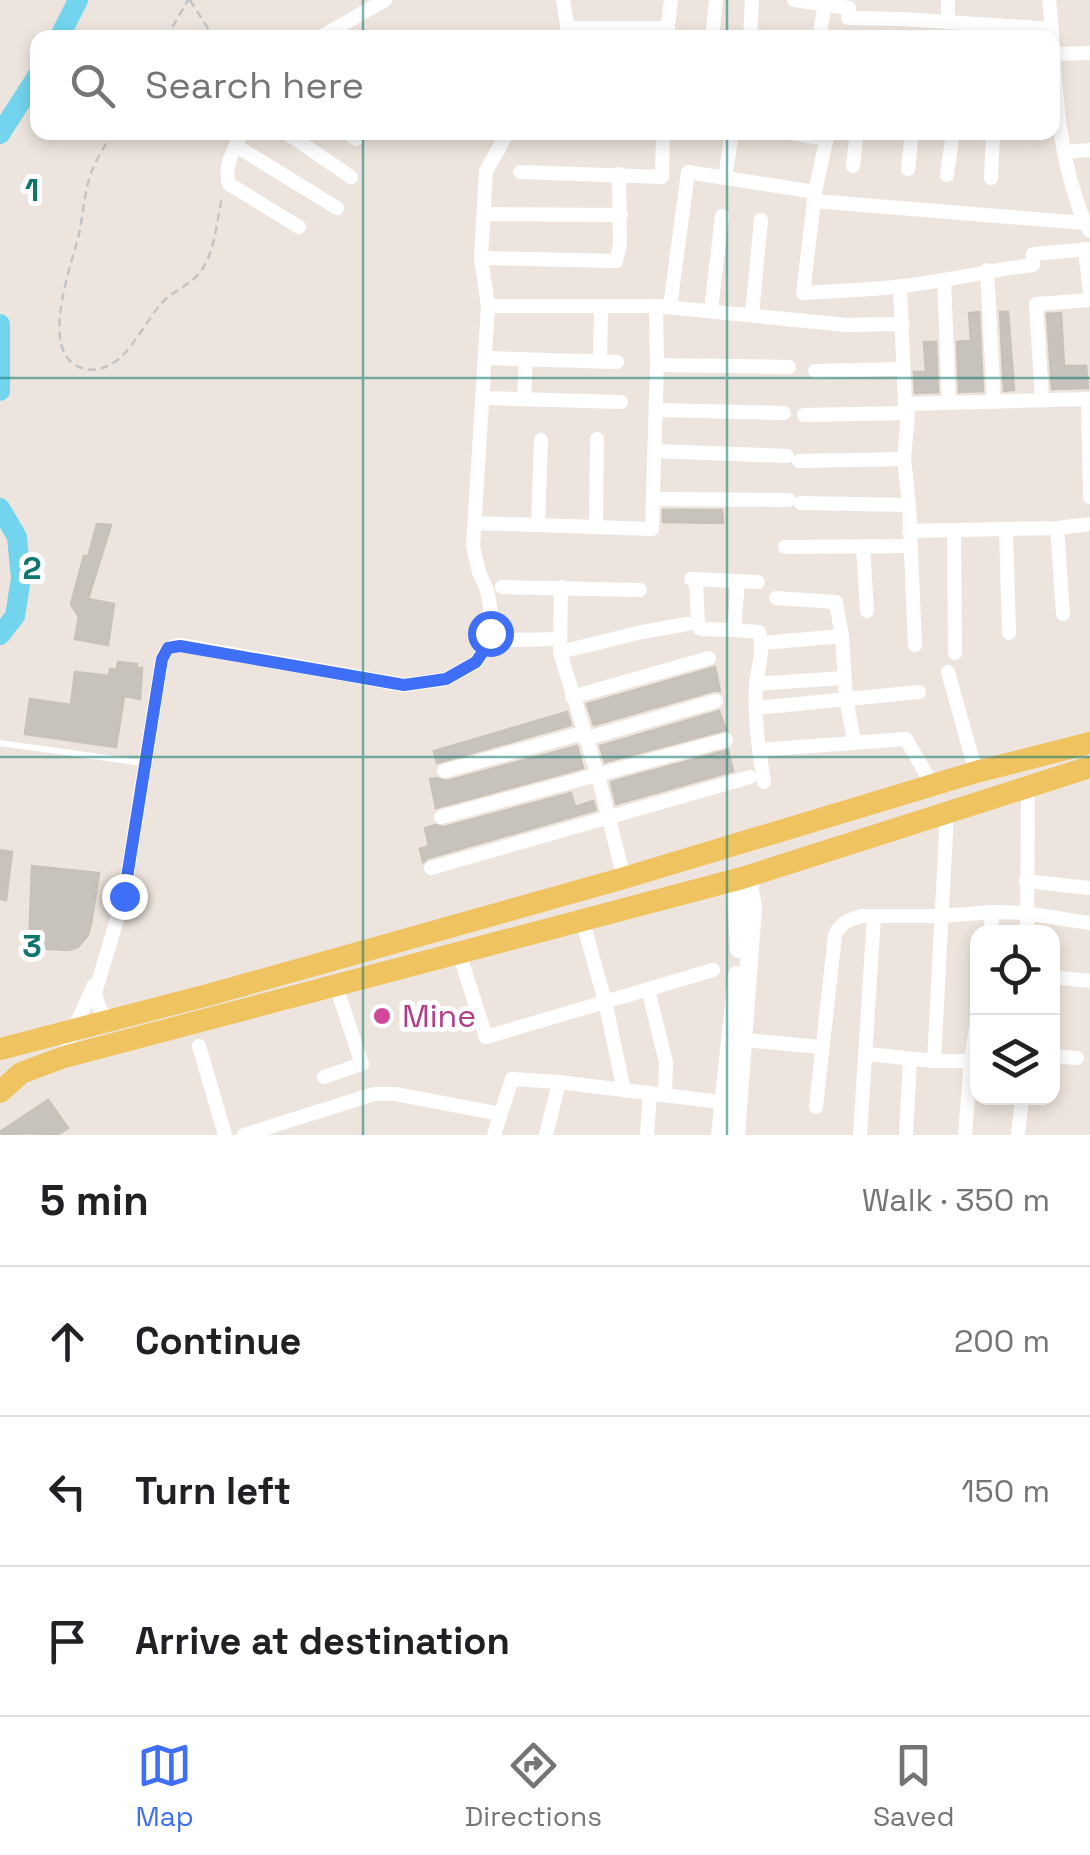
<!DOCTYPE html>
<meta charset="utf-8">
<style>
:root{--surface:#fff;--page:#f6f6f6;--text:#202124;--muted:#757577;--line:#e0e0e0;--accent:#406ff7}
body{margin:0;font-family:"Space Grotesk",sans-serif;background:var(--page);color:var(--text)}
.controls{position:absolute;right:30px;bottom:30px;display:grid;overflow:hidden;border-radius:20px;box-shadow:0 5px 15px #0003}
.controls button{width:90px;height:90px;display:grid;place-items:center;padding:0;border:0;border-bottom:2px solid var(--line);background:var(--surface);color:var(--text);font:50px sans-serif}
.stop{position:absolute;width:30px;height:30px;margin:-22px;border:8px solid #406ff7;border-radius:50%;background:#fff}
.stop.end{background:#406ff7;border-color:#fff;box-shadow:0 2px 10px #0008}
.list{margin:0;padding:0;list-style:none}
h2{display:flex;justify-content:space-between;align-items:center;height:130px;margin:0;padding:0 40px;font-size:42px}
h2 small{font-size:32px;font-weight:400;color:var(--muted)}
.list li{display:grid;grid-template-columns:65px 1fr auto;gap:30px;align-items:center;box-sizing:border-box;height:150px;padding:0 40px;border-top:2px solid var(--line)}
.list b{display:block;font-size:38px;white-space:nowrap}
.list em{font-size:32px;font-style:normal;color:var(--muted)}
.icon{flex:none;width:55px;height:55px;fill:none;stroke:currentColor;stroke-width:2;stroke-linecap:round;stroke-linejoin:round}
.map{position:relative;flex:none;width:1090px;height:1135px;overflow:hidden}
.search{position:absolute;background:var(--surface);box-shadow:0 5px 15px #0003;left:30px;right:30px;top:30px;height:110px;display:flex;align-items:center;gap:25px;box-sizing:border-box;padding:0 35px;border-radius:20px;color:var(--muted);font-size:38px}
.sheet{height:580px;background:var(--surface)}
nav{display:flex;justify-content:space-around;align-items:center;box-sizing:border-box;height:140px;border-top:2px solid var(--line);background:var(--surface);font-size:28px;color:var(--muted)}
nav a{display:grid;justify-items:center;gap:5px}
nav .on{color:var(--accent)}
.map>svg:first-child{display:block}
</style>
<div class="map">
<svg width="1090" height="1135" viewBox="0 0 1090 1135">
<rect width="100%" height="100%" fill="#ede5dd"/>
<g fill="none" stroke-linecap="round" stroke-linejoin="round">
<g stroke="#72d5ed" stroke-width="20">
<polyline points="59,38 78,0"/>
<polyline points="0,134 38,75"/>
<polyline points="0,324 0,391"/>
<polyline points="0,508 17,537 21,578 15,616 0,635"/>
</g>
</g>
<g fill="#c8c2bd" stroke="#c8c1b7" stroke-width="2.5">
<polygon points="979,312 983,391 959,392 957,342 971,341 969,313"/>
<polygon points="1000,312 1008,312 1014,390 1004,391"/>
<polygon points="1061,313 1064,366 1086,366 1088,388 1052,389 1047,314"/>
<polygon points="924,342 936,342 938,392 915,393 914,372 926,372"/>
<polygon points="663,510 722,510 723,523 663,522"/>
<polygon points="97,524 111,525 88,599 114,604 108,645 75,639 79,617 71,604 84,556 88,557"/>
<polygon points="118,662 137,664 136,668 142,668 140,699 124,696 116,747 25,734 30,699 71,705 75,672 109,676 110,669 117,670"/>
<polygon points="715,667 720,691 713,691 594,725 587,704"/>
<polygon points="719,711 726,730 605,762 600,746"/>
<polygon points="567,712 571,725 437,763 434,751"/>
<polygon points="577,746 583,768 436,808 430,779 436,778 447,781"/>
<polygon points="728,750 733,771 616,804 611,782"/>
<polygon points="571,793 575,807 593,801 596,810 428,858 423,862 420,849 429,846 425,828 435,825 444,827"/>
<polygon points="0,850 12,852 6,900 0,899"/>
<polygon points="32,866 99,873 91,924 88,935 78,947 69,950 29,948"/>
<polygon points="48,1100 68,1128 57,1135 28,1133 0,1135 0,1132"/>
</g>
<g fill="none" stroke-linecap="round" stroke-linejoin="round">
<g stroke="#c4c4c4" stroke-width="2.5" stroke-dasharray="8 5" stroke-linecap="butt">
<polyline points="190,0 214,38"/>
<polyline points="166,38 188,0"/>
<path d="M 112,132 C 106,144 99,155 94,166 C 84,188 84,211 79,234 C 72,264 37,354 82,368 C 97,373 112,366 123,355 C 137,340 147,321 160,305 C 171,291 190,286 201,271 C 215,252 217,220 222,197"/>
</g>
<polyline stroke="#fff" stroke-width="6" points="0,743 142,763"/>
<g stroke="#fff" stroke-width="14">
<polyline points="563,0 569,38"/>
<polyline points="794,0 849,8"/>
<polyline points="948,0 948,22"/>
<path d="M 1049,0 C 1056,65 1054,132 1075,195 C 1079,208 1082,220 1090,231"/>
<polyline points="848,18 902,19 1052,29"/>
<polyline points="575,28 668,28"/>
<polyline points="667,34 671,0"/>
<polyline points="319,38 385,0"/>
<polyline points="712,38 716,0"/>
<polyline points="750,38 752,0"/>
<polyline points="819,38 825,4"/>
<polyline points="1055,54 1090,53"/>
<path d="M 242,132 C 235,148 223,167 229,184 L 299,227"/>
<polyline points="285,132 351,177"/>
<polyline points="346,132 356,139"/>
<polyline points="785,132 827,139"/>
<path d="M 828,132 L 815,192 L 803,293 C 836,291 870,290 903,286 C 947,281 990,270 1033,265 L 1033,254 L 1090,249"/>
<polyline points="236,146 337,208"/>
<polyline points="1064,152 1090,150"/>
<polyline points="853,166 857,132"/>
<polyline points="908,169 912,132"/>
<polyline points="520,172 662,177 663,132"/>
<polyline points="947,175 953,132"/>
<polyline points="725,178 732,132"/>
<polyline points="991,178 993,132"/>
<polyline points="814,201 1084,223"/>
<polyline points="485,214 621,215"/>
<polyline points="1085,249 1090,294"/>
<polyline points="481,258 616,261 620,245 619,174"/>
<polyline points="987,270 994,402"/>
<polyline points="944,280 949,403"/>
<polyline points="900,287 905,404 908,413 904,459 909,505 915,645"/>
<polyline points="488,306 656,306 846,325 903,324"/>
<polyline points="670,307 688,172 815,192"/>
<polyline points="711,310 722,216"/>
<polyline points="752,314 761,220"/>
<polyline points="485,358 617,362"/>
<polyline points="600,362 601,306"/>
<polyline points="657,365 789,367"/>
<polyline points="815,371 903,369"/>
<polyline points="482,398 621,402"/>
<polyline points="524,399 526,359"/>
<polyline points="1088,399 1090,497"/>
<polyline points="1042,400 1036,304 1090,300"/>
<polyline points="905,404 1090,399"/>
<polyline points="656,410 784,413"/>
<polyline points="804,415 908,413"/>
<polyline points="655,451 787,456"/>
<polyline points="799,461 904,459"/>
<polyline points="653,499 789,500"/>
<polyline points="801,503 909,505"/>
<polyline points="475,523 652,529 657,365 656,306"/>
<polyline points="538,525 541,440"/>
<polyline points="596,526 597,439"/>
<polyline points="1057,528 1063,614"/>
<polyline points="1006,529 1009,633"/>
<polyline points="909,531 1057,528 1090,524"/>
<polyline points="954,531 955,653"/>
<polyline points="785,547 910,546"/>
<polyline points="863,547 867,611"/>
<polyline points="691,579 758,582"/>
<polyline points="696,579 698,627 701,629 734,630"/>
<path d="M 738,581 L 734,630 L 759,632 C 765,650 757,669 756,687 C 754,719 759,751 764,782"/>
<polyline points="502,587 640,590"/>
<polyline points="561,587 560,652 598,776 624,878"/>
<polyline points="776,598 836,602 842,636 846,698 854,741"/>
<polyline points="501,640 560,639"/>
<polyline points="762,643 842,636"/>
<polyline points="560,652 642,632 687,624"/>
<polyline points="948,672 976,772"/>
<polyline points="756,684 843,678"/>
<polyline points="572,697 709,658"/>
<polyline points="756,708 919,692"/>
<polyline points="585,739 716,701"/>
<polyline points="759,750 906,739 933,786"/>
<polyline points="444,771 583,733"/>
<polyline points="441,817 726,740"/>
<polyline points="431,868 750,777"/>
<polyline points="1026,881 1090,888"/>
<polyline points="582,919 605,1001 624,1091"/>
<polyline points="990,932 993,912 1025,913 1090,923"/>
<polyline points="1027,932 1028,787"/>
<polyline points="459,953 486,1037 713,970"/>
<polyline points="1052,977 1090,981"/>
<polyline points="648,989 666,1062 665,1095"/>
<path d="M 112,1021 L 100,1010 L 95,993 L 124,896 L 162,659 C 166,649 170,646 181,645 L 404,685 L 446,679 L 476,662 L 488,644 L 490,633 L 490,606 L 487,590 L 479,572 L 473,546 L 488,306 L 481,258 L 486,171 L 508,132"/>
<polyline points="744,1040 821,1047"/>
<polyline points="199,1046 225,1135"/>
<polyline points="867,1054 934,1061 977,1061"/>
<polyline points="1052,1056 1077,1058"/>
<polyline points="64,1057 73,1031 94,985"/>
<polyline points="934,1061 947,813"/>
<polyline points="324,1077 362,1064 336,986"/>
<path d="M 816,1107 L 835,935 C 840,923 850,919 862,916 L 941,916 L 993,912"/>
<polyline points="244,1135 374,1094 395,1094 501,1114"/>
<polyline points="494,1135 512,1079 559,1082 712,1101"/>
<polyline points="546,1135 559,1082"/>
<polyline points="647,1135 650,1093"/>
<polyline points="860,1135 874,916"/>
<polyline points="906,1135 910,1059"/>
<polyline points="965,1135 971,1060 978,1013"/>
<polyline points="1018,1135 1022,1098"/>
</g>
<g stroke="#fff" stroke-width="18">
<polyline points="735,880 739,949"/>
<polyline points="720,1135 737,975"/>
<polyline points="736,1135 753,908 748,876"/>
</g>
<g stroke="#efc360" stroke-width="22">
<polyline points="0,1049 208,995 624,878 976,772 1090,743"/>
<polyline points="0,1092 21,1073 64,1057 742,878 1090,767"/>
</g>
</g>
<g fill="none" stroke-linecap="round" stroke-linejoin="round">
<polyline stroke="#406ff7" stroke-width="12" points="124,896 162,659 168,648 180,646 404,685 446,679 476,662 488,644 490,633"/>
</g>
<path fill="none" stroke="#0f766e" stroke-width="2.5" stroke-opacity="0.55" d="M 363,0 L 363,38M 727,0 L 727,38M 363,132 L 363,1135M 727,132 L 727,1135M 0,378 L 1090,378M 0,757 L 1090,757"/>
<circle fill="#d1479c" stroke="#fff" stroke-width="4" cx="382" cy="1016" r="10"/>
<g text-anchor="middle" stroke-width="10" stroke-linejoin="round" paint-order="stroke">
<g font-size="32" fill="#b23c85" stroke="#fff" text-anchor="start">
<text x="402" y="1027">Mine</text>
</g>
</g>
<g font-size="32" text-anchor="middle" font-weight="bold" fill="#0f766e" stroke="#fff" stroke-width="10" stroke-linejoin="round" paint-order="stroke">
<text x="32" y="201">1</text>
<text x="32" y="579">2</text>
<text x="32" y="957">3</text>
</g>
</svg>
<div class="controls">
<button><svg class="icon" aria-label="locate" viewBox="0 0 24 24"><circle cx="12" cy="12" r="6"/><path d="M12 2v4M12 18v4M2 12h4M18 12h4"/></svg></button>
<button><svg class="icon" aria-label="layers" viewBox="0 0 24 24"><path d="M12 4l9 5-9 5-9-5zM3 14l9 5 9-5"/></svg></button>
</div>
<div class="stop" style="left:490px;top:633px"></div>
<div class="stop end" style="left:124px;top:896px"></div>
<div class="search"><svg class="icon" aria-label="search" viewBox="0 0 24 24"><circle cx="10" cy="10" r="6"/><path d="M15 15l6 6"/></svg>Search here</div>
</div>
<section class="sheet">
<h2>5 min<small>Walk · 350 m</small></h2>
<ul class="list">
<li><svg class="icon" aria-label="ahead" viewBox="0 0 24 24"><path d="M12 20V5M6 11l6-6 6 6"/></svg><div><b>Continue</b></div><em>200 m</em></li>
<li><svg class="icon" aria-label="left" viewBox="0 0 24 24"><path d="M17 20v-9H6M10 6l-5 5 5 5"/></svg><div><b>Turn left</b></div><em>150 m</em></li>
<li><svg class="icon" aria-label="arrive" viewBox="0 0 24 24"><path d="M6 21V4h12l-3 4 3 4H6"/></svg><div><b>Arrive at destination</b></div></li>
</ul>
</section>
<nav>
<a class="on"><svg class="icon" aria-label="map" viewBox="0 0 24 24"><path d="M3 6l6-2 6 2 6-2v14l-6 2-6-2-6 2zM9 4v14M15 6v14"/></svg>Map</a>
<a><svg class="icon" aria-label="directions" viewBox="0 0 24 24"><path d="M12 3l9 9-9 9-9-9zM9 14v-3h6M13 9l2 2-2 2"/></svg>Directions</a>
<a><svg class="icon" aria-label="saved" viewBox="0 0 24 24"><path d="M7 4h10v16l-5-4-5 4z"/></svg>Saved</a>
</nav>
